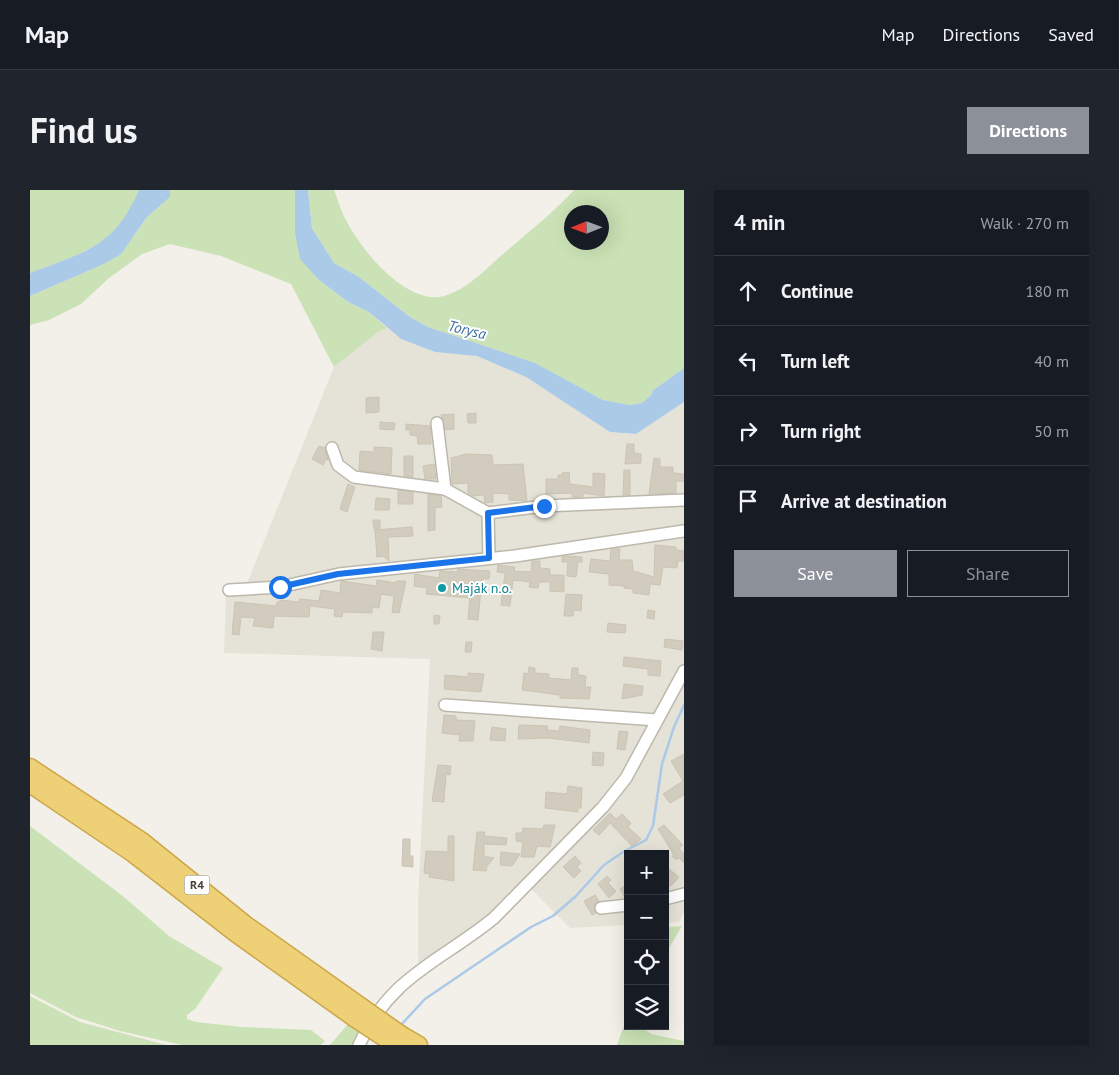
<!DOCTYPE html>
<meta charset="utf-8">
<style>
:root{--surface:#171b24;--page:#20242c;--text:#f1f3f6;--muted:#9ea1a6;--line:#363941;--accent:#8c9099}
body{margin:0;font-family:"PT Sans",sans-serif;background:var(--page);color:var(--text)}
.controls{position:absolute;right:15px;bottom:15px;display:grid;overflow:hidden;border-radius:0px;box-shadow:0 5px 20px #0002}
.controls button{width:45px;height:45px;display:grid;place-items:center;padding:0;border:0;border-bottom:1px solid var(--line);background:var(--surface);color:var(--text);font:25px sans-serif}
.compass{position:absolute;left:534px;top:15px;width:45px;height:45px;border-radius:50%;background:var(--surface);box-shadow:0 5px 20px #0002;rotate:269deg}
.stop{position:absolute;width:15px;height:15px;margin:-11px;border:4px solid #1a73e8;border-radius:50%;background:#fff}
.stop.end{background:#1a73e8;border-color:#fff;box-shadow:0 1px 5px #0008}
.list{margin:0;padding:0;list-style:none}
h2{display:flex;justify-content:space-between;align-items:center;height:65px;margin:0;padding:0 20px;font-size:21px}
h2 small{font-size:16px;font-weight:400;color:var(--muted)}
.list li{display:grid;grid-template-columns:32px 1fr auto;gap:15px;align-items:center;box-sizing:border-box;height:70px;padding:0 20px;border-top:1px solid var(--line)}
.list b{display:block;font-size:19px;white-space:nowrap}
.list em{font-size:16px;font-style:normal;color:var(--muted)}
.actions{display:flex;gap:10px;padding:15px 20px}
.actions a{flex:1;padding:11px 0;border:1px solid var(--accent);border-radius:0px;text-align:center;font-size:18px;color:var(--accent)}
.actions .main{background:var(--accent);color:#fff}
.icon{flex:none;width:28px;height:28px;fill:none;stroke:currentColor;stroke-width:2;stroke-linecap:round;stroke-linejoin:round}
.map{position:relative;flex:none;width:654px;height:855px;overflow:hidden;border-radius:0px}
header{display:flex;align-items:center;gap:30px;box-sizing:border-box;height:70px;padding:0 25px;background:var(--surface);border-bottom:1px solid var(--line)}
header strong{font-size:24px}
nav{display:flex;gap:28px;margin-inline-start:auto;font-size:18px}
.intro{display:flex;align-items:center;justify-content:space-between;box-sizing:border-box;height:120px;padding:0 30px}
h1{margin:0;font-size:35px}
.button{padding:12px 22px;border-radius:0px;background:var(--accent);color:#fff;font-size:18px;font-weight:700}
main{display:flex;gap:30px;padding:0 30px}
aside{flex:1;background:var(--surface);border-radius:0px;box-shadow:0 5px 20px #0002}
.map>svg:first-child{display:block}
</style>
<header>
<strong>Map</strong>
<nav><a>Map</a><a>Directions</a><a>Saved</a></nav>
</header>
<div class="intro"><h1>Find us</h1><a class="button">Directions</a></div>
<main>
<div class="map">
<svg width="654" height="855" viewBox="0 0 654 855">
<rect width="100%" height="100%" fill="#f2f0e8"/>
<polygon fill="#e5e2d7" points="357,138 371,149 405,162 447,166 496,187 580,242 606,244 654,212 654,722 649,732 635,733 635,664 598,664 598,735 540,738 496,694 437,747 388,779 388,710 400,469 194,463 196,404 201,398 218,391 304,177 348,142"/>
<g fill="#cae2b5" fill-rule="evenodd">
<path d="M 0,0 L 109,0 C 87,57 52,63 0,83 Z"/>
<polygon points="140,0 265,0 265,43 289,90 318,112 339,122 357,138 348,142 304,177 261,94 191,66 140,54 112,64 79,88 51,114 19,130 0,135 0,106 74,74 103,47 117,27 140,7"/>
<path d="M 278,0 L 304,0 C 308,10 311,22 317,32 C 332,61 377,116 414,106 C 441,98 458,76 479,59 C 501,40 524,22 544,0 L 654,0 L 654,178 L 622,201 L 622,204 L 612,213 L 600,215 L 573,210 L 504,173 L 398,137 L 380,127 L 329,87 L 304,73 L 282,38 ZM 542,22 L 572,22 L 572,52 L 542,52 Z"/>
<polygon points="0,636 94,707 139,746 193,778 165,819 157,825 157,829 166,832 212,837 281,840 295,851 291,855 152,855 90,841 46,827 0,803"/>
<polygon points="652,736 635,765 635,744 639,737"/>
<polygon points="0,806 50,832 136,855 0,855"/>
<polygon points="598,824 598,836 610,836 621,844 654,851 654,855 587,855"/>
<polygon points="334,832 325,855 300,855 319,833"/>
</g>
<g fill="#abcae8">
<path d="M 109,0 L 140,0 L 140,7 L 117,27 L 91,64 L 74,74 L 0,106 L 0,83 C 54,62 84,58 109,0 Z"/>
<polygon points="265,0 278,0 282,38 304,73 329,87 380,127 398,137 505,173 573,210 600,215 612,213 622,204 622,201 654,178 654,212 606,244 580,242 496,187 447,166 405,162 371,149 339,122 318,112 289,90 270,69 265,43"/>
</g>
<g fill="none" stroke-linecap="round" stroke-linejoin="round">
<polyline stroke="#abcae8" stroke-width="2.5" points="370,836 395,809 501,737 523,726 546,706 574,675 593,662 616,650 623,636 632,574 644,537 654,515"/>
</g>
<g fill="#d2ccbf" stroke="#ccc4b3">
<polygon points="349,207 349,222 336,223 336,208"/>
<polygon points="446,223 446,233 438,233 437,224"/>
<polygon points="424,224 424,239 415,240 411,225"/>
<polygon points="350,232 365,233 364,240 350,239"/>
<polygon points="376,234 400,236 401,254 388,254 387,246 380,245 380,240 376,240"/>
<polygon points="597,254 604,254 604,263 611,264 611,273 595,274"/>
<polygon points="289,256 295,258 298,270 296,269 293,275 282,269"/>
<polygon points="344,257 362,258 361,284 329,280 330,261 344,262"/>
<polygon points="436,264 462,265 463,275 493,274 497,311 479,310 479,304 463,303 463,312 455,313 454,305 443,306 438,303 438,293 422,294 421,268"/>
<polygon points="374,266 383,266 383,287 374,286"/>
<polygon points="624,268 630,269 630,277 643,277 643,283 654,284 654,291 646,291 646,303 619,304"/>
<polygon points="404,274 406,289 395,289 393,276"/>
<polygon points="594,280 600,280 600,305 593,305"/>
<polygon points="539,282 540,294 563,297 563,283 575,284 574,306 553,303 553,307 542,307 542,303 516,304 516,289 528,289 528,285 532,285 532,283"/>
<polygon points="318,294 325,297 317,322 310,319"/>
<polygon points="368,300 383,302 383,314 368,314"/>
<polygon points="398,304 411,306 412,317 405,318 405,340 398,341"/>
<polygon points="346,308 360,309 359,320 345,320"/>
<polygon points="343,330 350,330 350,339 344,339"/>
<polygon points="382,337 383,346 358,347 359,371 353,366 347,367 345,340"/>
<polygon points="625,355 646,357 646,360 654,361 654,371 648,371 647,378 633,377 630,395 620,394 619,405 603,403 603,399 594,398 594,396 579,395 579,384 559,382 561,369 580,371 581,359 590,359 589,370 602,370 603,381 624,387"/>
<polygon points="537,366 552,367 552,372 548,372 546,387 537,386 538,372 532,372 532,367"/>
<polygon points="502,371 510,371 510,378 520,379 520,385 534,385 534,402 520,401 520,392 509,392 508,398 499,397 500,392 483,390 480,416 471,415 475,383 467,382 468,375 485,377 484,381 501,382"/>
<polygon points="428,379 460,381 459,389 452,389 448,430 438,429 440,408 396,404 397,398 384,396 385,384 409,388 410,381 427,382"/>
<polygon points="347,390 366,393 366,391 376,391 369,423 362,422 364,406 351,404 349,418 342,417 342,423 313,422 312,427 304,426 305,419 280,416 279,427 244,426 243,438 223,436 225,428 211,427 209,445 202,444 205,412 246,416 247,412 250,412 250,410 269,412 270,409 289,411 291,400 310,403 311,391 346,396"/>
<polygon points="536,404 552,405 551,421 544,420 543,426 534,426"/>
<polygon points="618,420 625,421 624,429 617,428"/>
<polygon points="404,425 410,426 409,434 404,434"/>
<polygon points="578,433 596,435 595,443 577,442"/>
<polygon points="343,442 354,442 352,461 341,459"/>
<polygon points="635,449 653,451 652,460 634,457"/>
<polygon points="436,452 442,452 441,462 435,462"/>
<polygon points="594,467 631,471 630,486 618,485 618,479 593,476"/>
<polygon points="499,477 505,478 505,483 519,484 519,488 541,490 542,478 548,478 548,485 556,486 555,497 561,497 559,509 530,508 530,505 492,500 494,483 498,484"/>
<polygon points="438,483 454,484 451,502 414,499 415,485 438,487"/>
<polygon points="594,494 613,496 612,505 592,509"/>
<polygon points="414,525 426,526 426,530 445,531 443,551 429,551 430,545 412,543"/>
<polygon points="489,535 518,536 517,540 529,541 530,536 560,540 559,553 518,548 488,549"/>
<polygon points="462,537 476,539 475,551 460,550"/>
<polygon points="589,541 598,542 595,560 587,559"/>
<polygon points="563,562 574,563 573,576 562,575"/>
<polygon points="654,564 654,605 640,613 633,604 653,591 641,571"/>
<polygon points="408,575 421,576 420,585 416,584 414,612 402,611"/>
<polygon points="538,596 552,598 551,618 548,618 548,622 515,618 516,602 537,604"/>
<polygon points="580,623 586,629 592,624 601,633 598,637 611,649 602,656 580,633 569,645 563,640"/>
<polygon points="514,635 525,635 520,657 507,656 504,667 491,667 493,652 486,651 486,643 492,643 493,638 513,639"/>
<polygon points="634,635 653,655 649,658 654,664 654,673 649,668 646,670 642,666 644,665 628,639"/>
<polygon points="447,642 455,642 454,646 477,648 476,655 454,654 454,666 464,668 457,676 456,681 443,680"/>
<polygon points="418,646 424,646 424,691 399,687 400,684 394,683 396,661 418,662"/>
<polygon points="373,649 380,649 380,666 383,666 383,677 372,676"/>
<polygon points="471,662 490,664 482,676 470,675"/>
<polygon points="545,666 551,673 547,677 551,681 544,688 533,677"/>
<polygon points="639,679 649,687 641,696 635,691 635,683"/>
<polygon points="577,686 581,690 578,693 586,701 579,708 568,694"/>
<polygon points="598,694 598,708 595,708 590,699"/>
<polygon points="565,705 569,711 564,715 566,723 562,725 554,711"/>
</g>
<g fill="none" stroke-linecap="round" stroke-linejoin="round">
<defs>
<g id="minor">
<polyline points="407,233 415,299"/>
<polyline points="302,258 308,275 324,287 415,299 458,323 514,316 654,310"/>
<polyline points="458,323 459,368"/>
<polyline points="199,400 250,397 309,384 485,366 654,341"/>
<polyline points="415,515 627,530"/>
<polyline points="635,709 654,704"/>
<polyline points="571,718 598,715"/>
<path d="M 329,855 C 360,786 410,772 464,728 L 573,617 L 596,588 L 654,481"/>
</g>
<g id="highway">
<polyline points="0,577 112,651 215,734 332,817"/>
<polyline points="0,594 102,663 205,743 324,828"/>
<polyline points="372,845 389,855"/>
</g>
</defs>
<use href="#minor" stroke="#bcb8ac" stroke-width="14"/>
<use href="#highway" stroke="#cca648" stroke-width="19"/>
<use href="#minor" stroke="#fff" stroke-width="11"/>
<use href="#highway" stroke="#eed077" stroke-width="16"/>
<defs>
<g id="highway-bridge">
<polyline points="332,817 372,845"/>
<polyline points="324,828 365,855"/>
</g>
</defs>
<use href="#highway-bridge" stroke="#cca648" stroke-width="19" stroke-linecap="butt"/>
<use href="#highway-bridge" stroke="#eed077" stroke-width="16"/>
</g>
<g fill="none" stroke-linecap="round" stroke-linejoin="round">
<polyline stroke="#1a73e8" stroke-width="6" points="250,397 308,384 459,368 458,323 514,316"/>
</g>
<circle fill="#0f9aa8" stroke="#fff" stroke-width="2" cx="412" cy="398" r="5"/>
<g text-anchor="middle" stroke-width="4" stroke-linejoin="round" paint-order="stroke">
<rect fill="#fff" stroke="#7d7973" stroke-width="1" x="154.5" y="685.5" width="25" height="19" rx="4"/>
<g font-size="12" font-weight="bold" fill="#454037">
<text x="167" y="699">R4</text>
</g>
<g font-size="14" fill="#0d838f" stroke="#fff" text-anchor="start">
<text x="422" y="403">Maják n.o.</text>
</g>
<g font-size="15" font-style="italic" fill="#3c70a5" stroke="#fff">
<text transform="translate(437 140) rotate(14)" y="5">Torysa</text>
</g>
</g>
</svg>
<div class="controls">
<button>+</button>
<button>−</button>
<button><svg class="icon" aria-label="locate" viewBox="0 0 24 24"><circle cx="12" cy="12" r="6"/><path d="M12 2v4M12 18v4M2 12h4M18 12h4"/></svg></button>
<button><svg class="icon" aria-label="layers" viewBox="0 0 24 24"><path d="M12 4l9 5-9 5-9-5zM3 14l9 5 9-5"/></svg></button>
</div>
<svg class="compass" viewBox="-18 -18 36 36"><path d="M0-13l5 13h-10z" fill="#e53935"/><path d="M0 13l5-13h-10z" fill="#9ea1a6"/></svg>
<div class="stop" style="left:250px;top:397px"></div>
<div class="stop end" style="left:514px;top:316px"></div>
</div>
<aside>
<h2>4 min<small>Walk · 270 m</small></h2>
<ul class="list">
<li><svg class="icon" aria-label="ahead" viewBox="0 0 24 24"><path d="M12 20V5M6 11l6-6 6 6"/></svg><div><b>Continue</b></div><em>180 m</em></li>
<li><svg class="icon" aria-label="left" viewBox="0 0 24 24"><path d="M17 20v-9H6M10 6l-5 5 5 5"/></svg><div><b>Turn left</b></div><em>40 m</em></li>
<li><svg class="icon" aria-label="right" viewBox="0 0 24 24"><path d="M7 20v-9h11M14 6l5 5-5 5"/></svg><div><b>Turn right</b></div><em>50 m</em></li>
<li><svg class="icon" aria-label="arrive" viewBox="0 0 24 24"><path d="M6 21V4h12l-3 4 3 4H6"/></svg><div><b>Arrive at destination</b></div></li>
</ul>
<div class="actions"><a class="main">Save</a><a>Share</a></div>
</aside>
</main>
